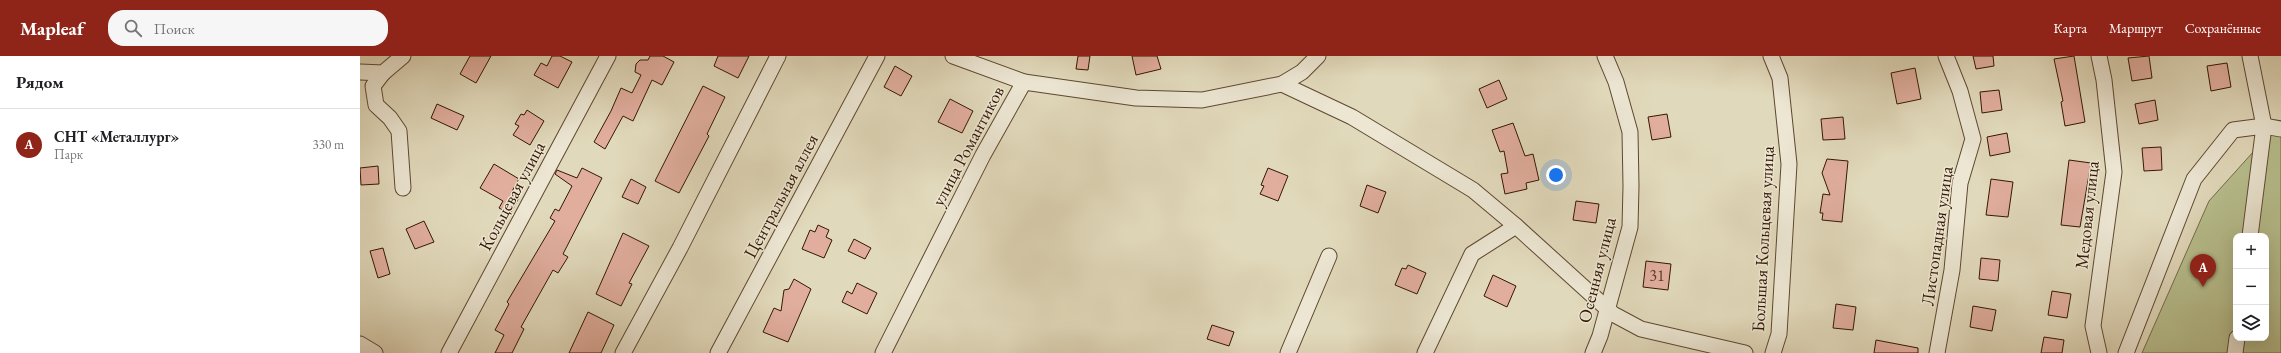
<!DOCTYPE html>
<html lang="ru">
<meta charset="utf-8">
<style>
:root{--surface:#fff;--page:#f6f6f6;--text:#202124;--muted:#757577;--line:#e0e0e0;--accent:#8f2418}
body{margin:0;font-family:"EB Garamond",serif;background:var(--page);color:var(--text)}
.controls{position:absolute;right:12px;bottom:12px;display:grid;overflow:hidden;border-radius:8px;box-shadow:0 4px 16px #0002}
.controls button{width:36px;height:36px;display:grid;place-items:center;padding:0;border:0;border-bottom:1px solid var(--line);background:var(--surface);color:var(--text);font:20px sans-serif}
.you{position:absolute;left:1196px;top:119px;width:14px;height:14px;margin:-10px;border:3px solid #fff;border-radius:50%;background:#1a73e8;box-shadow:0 0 0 6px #1a73e833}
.badge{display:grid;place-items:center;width:26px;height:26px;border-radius:50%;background:var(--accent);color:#fff;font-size:13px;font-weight:700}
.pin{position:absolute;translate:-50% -33px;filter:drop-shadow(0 1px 2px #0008)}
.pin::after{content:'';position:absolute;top:21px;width:14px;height:12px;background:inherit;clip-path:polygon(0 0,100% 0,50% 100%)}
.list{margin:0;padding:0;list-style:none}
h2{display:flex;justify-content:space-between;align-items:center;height:52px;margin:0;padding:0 16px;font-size:17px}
h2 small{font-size:13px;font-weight:400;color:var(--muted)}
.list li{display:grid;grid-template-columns:26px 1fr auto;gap:12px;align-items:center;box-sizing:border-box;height:72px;padding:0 16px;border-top:1px solid var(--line)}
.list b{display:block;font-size:15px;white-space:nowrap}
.list p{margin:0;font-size:13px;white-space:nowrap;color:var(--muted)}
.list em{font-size:13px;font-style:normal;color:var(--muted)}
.icon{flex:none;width:22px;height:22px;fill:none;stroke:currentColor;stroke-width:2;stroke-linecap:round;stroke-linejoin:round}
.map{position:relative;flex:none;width:1921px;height:297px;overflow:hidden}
header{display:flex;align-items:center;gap:24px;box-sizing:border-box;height:56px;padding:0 20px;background:var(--accent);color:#fff}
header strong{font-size:19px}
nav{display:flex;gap:22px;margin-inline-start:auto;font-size:14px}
.search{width:280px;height:36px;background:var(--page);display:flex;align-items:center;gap:10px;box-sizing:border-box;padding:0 14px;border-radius:16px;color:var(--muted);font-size:15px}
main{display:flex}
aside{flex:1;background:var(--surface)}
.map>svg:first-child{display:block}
</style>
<header>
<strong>Mapleaf</strong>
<div class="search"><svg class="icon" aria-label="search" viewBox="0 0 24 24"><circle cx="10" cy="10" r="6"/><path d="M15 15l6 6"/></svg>Поиск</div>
<nav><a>Карта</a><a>Маршрут</a><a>Сохранённые</a></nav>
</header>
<main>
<aside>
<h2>Рядом<small></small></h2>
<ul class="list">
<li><span class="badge">A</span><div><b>СНТ «Металлург»</b><p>Парк</p></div><em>330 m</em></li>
</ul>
</aside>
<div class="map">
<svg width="1921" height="297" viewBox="0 0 1921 297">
<rect width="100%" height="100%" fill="#e1d9bb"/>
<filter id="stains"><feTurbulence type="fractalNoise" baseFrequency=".005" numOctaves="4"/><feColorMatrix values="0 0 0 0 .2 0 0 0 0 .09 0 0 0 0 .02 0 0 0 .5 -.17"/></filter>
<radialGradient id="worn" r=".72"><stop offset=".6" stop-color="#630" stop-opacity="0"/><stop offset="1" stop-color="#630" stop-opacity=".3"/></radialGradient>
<path fill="#b7be8d" stroke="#756a48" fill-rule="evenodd" d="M 1921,65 L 1921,297 L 1782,297 L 1849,145 ZM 1876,180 L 1906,180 L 1906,282 L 1876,282 Z"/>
<g fill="#e1ae9e" stroke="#331702">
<polygon points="110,0 131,0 116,27 100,18"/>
<polygon points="192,0 200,0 212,6 198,32 174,19 181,7 187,10"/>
<polygon points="290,0 303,0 314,6 302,29 292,24 273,65 263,60 245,93 234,86 251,55 261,32 272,37 281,19 275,16 276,8 280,4 288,4"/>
<polygon points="358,0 389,0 378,22 354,10"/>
<polygon points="718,0 730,0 728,14 716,13"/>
<polygon points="772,0 797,0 801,13 776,19"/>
<polygon points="1613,0 1633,0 1634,10 1616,13"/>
<polygon points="1714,0 1725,66 1705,70 1701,46 1703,45 1694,3"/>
<polygon points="1789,0 1792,22 1772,25 1768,2"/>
<polygon points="1867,7 1871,31 1851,35 1847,10"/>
<polygon points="535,10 552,20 541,40 524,31"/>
<polygon points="1555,12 1561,43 1537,48 1531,17"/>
<polygon points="1139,24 1147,43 1127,52 1119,33"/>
<polygon points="343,30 365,41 347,78 349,80 319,137 295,125"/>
<polygon points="1639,34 1642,54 1622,57 1620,36"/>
<polygon points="590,43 613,55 602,77 578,66"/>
<polygon points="1795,44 1798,64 1779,68 1775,48"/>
<polygon points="77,48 104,60 97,74 71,62"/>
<polygon points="167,54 184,65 170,89 153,79 159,70 155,68 161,58 164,59"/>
<polygon points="1307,58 1311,81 1292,84 1288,61"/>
<polygon points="1483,61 1485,83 1463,84 1461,63"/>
<polygon points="1153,67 1165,100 1173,98 1179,124 1166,127 1167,133 1145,138 1141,118 1148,117 1144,95 1140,96 1132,74"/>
<polygon points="1647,77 1650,96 1630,100 1627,81"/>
<polygon points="1801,91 1802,114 1784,115 1782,92"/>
<polygon points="1467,103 1488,105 1482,166 1462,164 1463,157 1460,157 1463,138 1470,139 1462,117"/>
<polygon points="1709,104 1731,107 1720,171 1701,169"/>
<polygon points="134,108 159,123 151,137 159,142 150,158 139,152 143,145 120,132"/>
<polygon points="18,110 19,128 1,129 0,112"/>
<polygon points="222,112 242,122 203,198 208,201 198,217 193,214 161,271 164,273 152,297 135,297 144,279 135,274 149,248 147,246 195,165 190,162 195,153 199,155 212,130 195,118 197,114 217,122"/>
<polygon points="908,112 928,120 918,145 900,138 904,130 901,129"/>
<polygon points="271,123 286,131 278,148 262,141"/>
<polygon points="1631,123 1653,126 1648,161 1626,159"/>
<polygon points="1007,129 1026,136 1018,157 1000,150"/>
<polygon points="1216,145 1239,148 1236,167 1213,164"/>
<polygon points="64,165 74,186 55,193 46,173"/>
<polygon points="458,169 469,174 466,181 472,184 464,202 442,193 450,174 455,176"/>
<polygon points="263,177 289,190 269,227 272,228 261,250 236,238"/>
<polygon points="494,183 511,192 505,203 488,195"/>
<polygon points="23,192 30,218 18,222 10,195"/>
<polygon points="1621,202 1640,204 1638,225 1619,223"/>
<polygon points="1286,205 1311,208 1308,234 1283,231"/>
<polygon points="1048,209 1066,217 1057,238 1035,229 1042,212 1046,213"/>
<polygon points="1133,219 1156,230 1147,251 1124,240"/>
<polygon points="434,223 451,233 428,286 403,276 414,252 421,255 424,234 429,233"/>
<polygon points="497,227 517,237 507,258 482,246 487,235 492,238"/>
<polygon points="1692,235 1711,238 1707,262 1688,259"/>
<polygon points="1476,248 1496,251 1493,274 1473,272"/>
<polygon points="1613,250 1636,254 1632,275 1610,271"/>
<polygon points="228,256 254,269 241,297 209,297"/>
<polygon points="852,269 874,276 869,290 847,283"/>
<polygon points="1684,281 1704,284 1702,297 1681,297"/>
<polygon points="1516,284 1558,292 1558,297 1514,297"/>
</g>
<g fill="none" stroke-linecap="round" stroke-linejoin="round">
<defs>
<g id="minor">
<polyline points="593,0 664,26"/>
<polyline points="1411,0 1420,22 1429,108 1419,278 1413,297"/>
<polyline points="1739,0 1744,24 1754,116 1733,270 1739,297"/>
<polyline points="0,16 23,17 43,0"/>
<polyline points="23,17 13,30 16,49 30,62 39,75 43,132"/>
<polyline points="922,28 992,61 1113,134 1156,170 1253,258 1281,273 1385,297"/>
<polyline points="1890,180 1904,70 1890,0"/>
<polyline points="0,288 15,297"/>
<polyline points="89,297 248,0"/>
<polyline points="263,297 320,192 418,0"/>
<polyline points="358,297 517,0"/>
<polyline points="523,297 623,99 664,26 776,42 842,44 922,28 942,16 958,0"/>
<polyline points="928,297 969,200"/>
<polyline points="1065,297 1112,198 1156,170"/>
<polyline points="1233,297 1240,280 1270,171 1271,130 1270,76 1256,26 1245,0"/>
<polyline points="1577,297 1592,214 1600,127 1613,83 1600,35 1586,0"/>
<polyline points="1766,297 1834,123 1873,74 1904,70 1921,73"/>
<polyline points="1875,297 1877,282"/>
</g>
</defs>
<use href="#minor" stroke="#5e4830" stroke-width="17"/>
<use href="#minor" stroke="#ece6d3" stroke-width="15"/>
</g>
<g text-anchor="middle" stroke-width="3" stroke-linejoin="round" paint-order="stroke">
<g font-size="16" fill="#5e3d29">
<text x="1297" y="225">31</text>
</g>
<g font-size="18" fill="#331702" stroke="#ece6d3">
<text transform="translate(608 90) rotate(-62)" y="6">улица Романтиков</text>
<text transform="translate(152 140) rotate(-62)" y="6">Кольцевая улица</text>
<text transform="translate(421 140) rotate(-62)" y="6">Центральная аллея</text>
<text transform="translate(1727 159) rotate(-84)" y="6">Медовая улица</text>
<text transform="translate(1577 180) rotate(-82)" y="6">Листопадная улица</text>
<text transform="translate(1403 183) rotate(-87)" y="6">Большая Кольцевая улица</text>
<text transform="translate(1237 214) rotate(-76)" y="6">Осенняя улица</text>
</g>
</g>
<rect width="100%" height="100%" filter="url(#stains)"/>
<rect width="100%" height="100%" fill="url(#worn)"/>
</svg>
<div class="controls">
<button>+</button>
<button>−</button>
<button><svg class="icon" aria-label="layers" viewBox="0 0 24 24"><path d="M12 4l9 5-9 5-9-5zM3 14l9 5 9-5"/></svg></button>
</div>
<div class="you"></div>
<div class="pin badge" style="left:1843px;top:231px">A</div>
</div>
</main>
